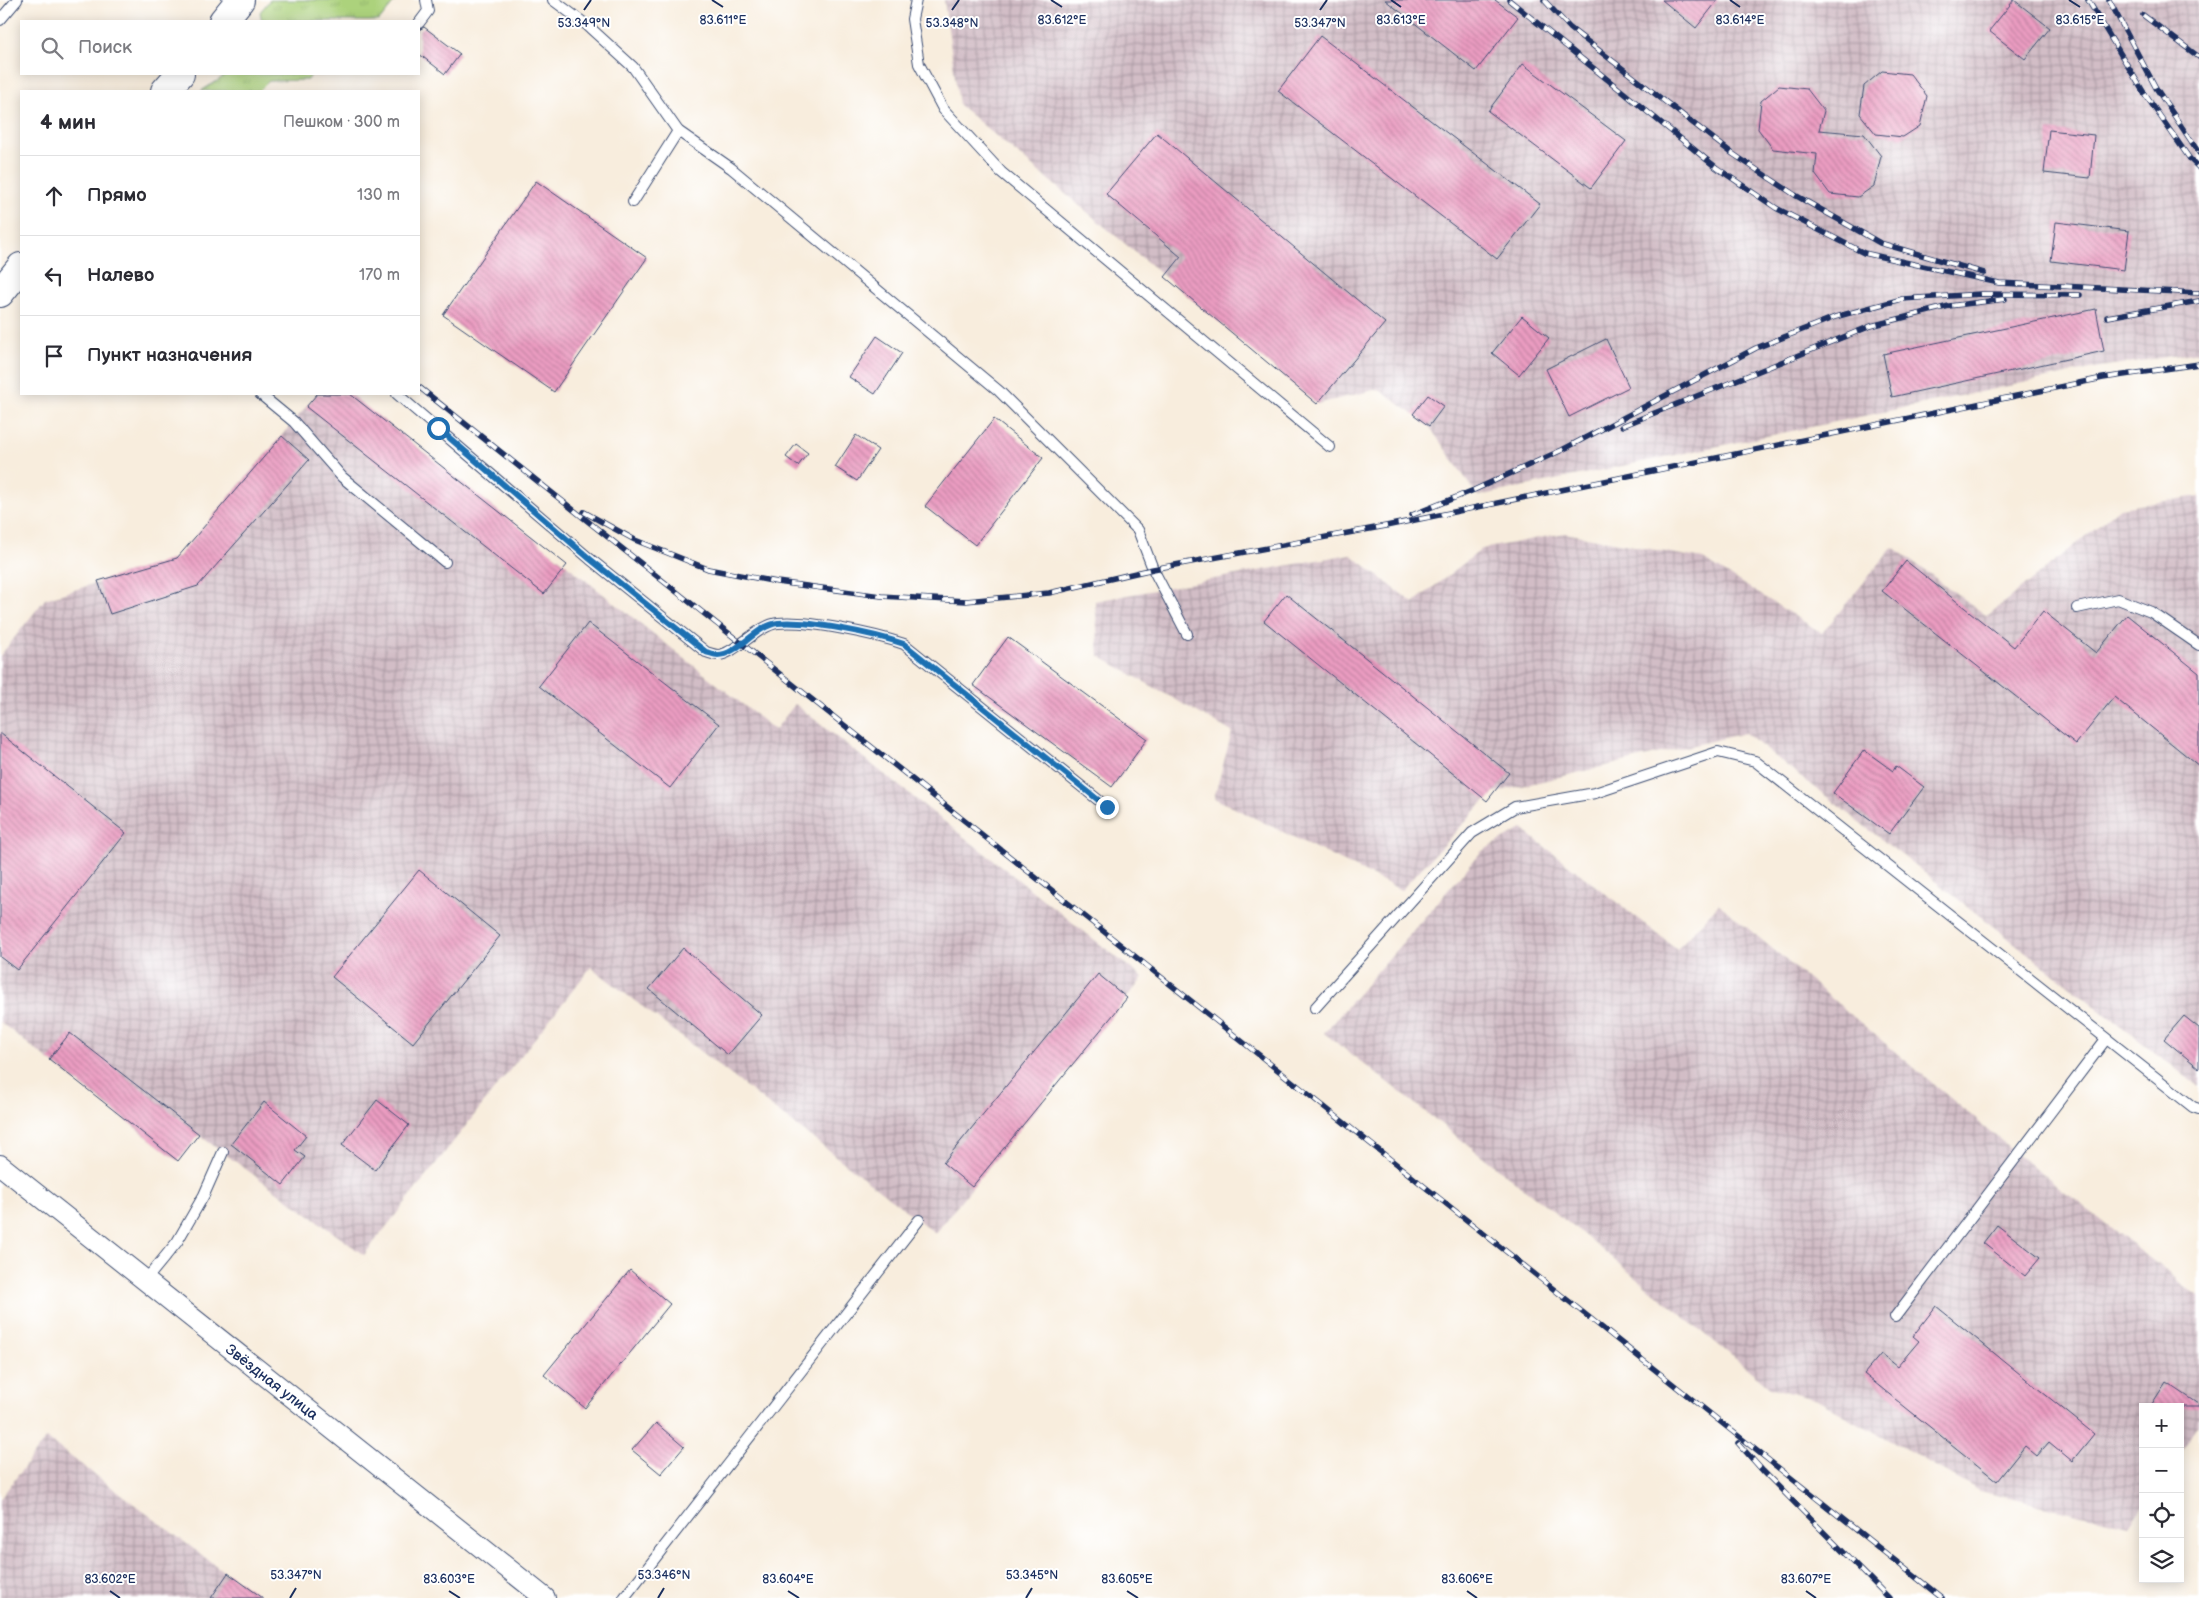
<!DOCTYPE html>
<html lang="ru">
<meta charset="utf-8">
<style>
:root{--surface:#fff;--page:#f2f2f3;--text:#2b2b33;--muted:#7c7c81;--line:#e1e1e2}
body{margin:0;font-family:"Balsamiq Sans",sans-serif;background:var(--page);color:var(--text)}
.controls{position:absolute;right:15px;bottom:15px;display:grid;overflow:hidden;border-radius:0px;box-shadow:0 2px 12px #0003}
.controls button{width:45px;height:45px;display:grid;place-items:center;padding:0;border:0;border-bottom:1px solid var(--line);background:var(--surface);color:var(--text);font:25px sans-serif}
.stop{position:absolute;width:15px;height:15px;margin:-11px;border:4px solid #1f6fb2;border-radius:50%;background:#fff}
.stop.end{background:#1f6fb2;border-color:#fff;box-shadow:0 1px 5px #0008}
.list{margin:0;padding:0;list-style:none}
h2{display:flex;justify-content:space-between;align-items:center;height:65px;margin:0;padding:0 20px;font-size:21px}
h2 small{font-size:16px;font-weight:400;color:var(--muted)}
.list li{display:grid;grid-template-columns:32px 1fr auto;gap:15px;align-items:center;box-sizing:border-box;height:80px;padding:0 20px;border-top:1px solid var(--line)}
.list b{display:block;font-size:19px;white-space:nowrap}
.list em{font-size:16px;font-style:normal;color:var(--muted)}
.icon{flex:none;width:28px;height:28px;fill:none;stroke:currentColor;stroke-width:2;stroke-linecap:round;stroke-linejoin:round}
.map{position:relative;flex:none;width:2199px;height:1598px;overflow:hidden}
.search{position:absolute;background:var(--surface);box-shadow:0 2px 12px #0003;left:20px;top:20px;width:400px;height:55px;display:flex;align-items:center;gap:12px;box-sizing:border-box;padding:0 18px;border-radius:0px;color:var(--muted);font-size:19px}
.panel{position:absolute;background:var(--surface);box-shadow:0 2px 12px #0003;left:20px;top:90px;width:400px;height:305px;border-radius:0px}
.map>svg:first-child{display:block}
</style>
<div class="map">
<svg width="2199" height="1598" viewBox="0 0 2199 1598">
<defs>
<pattern id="industrial-grid" width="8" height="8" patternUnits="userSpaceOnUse" patternTransform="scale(1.25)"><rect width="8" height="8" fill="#d2bdc6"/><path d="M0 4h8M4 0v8" fill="none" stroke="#aa9aa4"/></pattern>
<pattern id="grass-tufts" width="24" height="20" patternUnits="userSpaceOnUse" patternTransform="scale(1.25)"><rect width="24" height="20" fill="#acd27c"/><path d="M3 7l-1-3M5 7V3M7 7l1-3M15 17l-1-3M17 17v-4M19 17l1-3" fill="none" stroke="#93b56e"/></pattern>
<pattern id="building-back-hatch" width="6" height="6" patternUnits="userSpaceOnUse" patternTransform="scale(1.25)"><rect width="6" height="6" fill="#eb9cc1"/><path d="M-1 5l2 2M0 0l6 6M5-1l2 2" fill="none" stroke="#be80a0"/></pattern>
</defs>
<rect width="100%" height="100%" fill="#fff"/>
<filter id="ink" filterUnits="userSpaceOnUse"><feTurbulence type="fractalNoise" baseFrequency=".02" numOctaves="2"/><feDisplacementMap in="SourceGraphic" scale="10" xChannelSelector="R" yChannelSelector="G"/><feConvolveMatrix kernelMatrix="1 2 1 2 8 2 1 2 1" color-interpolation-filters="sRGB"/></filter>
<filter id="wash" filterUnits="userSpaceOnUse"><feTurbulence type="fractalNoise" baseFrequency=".0096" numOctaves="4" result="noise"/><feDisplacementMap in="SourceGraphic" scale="20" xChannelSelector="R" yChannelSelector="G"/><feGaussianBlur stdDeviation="1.12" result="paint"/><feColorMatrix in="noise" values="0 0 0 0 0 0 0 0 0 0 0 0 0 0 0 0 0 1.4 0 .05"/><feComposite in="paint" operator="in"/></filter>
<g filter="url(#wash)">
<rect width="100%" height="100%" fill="#f8eddd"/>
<g fill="url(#industrial-grid)">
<polygon points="944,0 2199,0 2199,352 2100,367 1478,496 1429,426 1413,414 1378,389 1317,404 959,105"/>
<polygon points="317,394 350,394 775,730 795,704 1143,978 935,1233 591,967 364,1255 199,1135 178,1161 0,1022 0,656 45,599 177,558"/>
<polygon points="2199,496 2199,1087 1745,733 1492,793 1401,890 1214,798 1232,732 1099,656 1095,601 1350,554 1413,603 1482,549 1565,533 1703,559 1822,633 1893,547 1987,616 2120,508"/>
<polygon points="1522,829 1677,949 1719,904 2017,1154 2199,1297 2199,1424 2180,1452 2180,1407 2143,1407 2143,1506 2129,1526 1980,1491 1817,1400 1770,1387 1580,1232 1324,1033 1482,851"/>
<polygon points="46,1438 259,1598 0,1598 0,1499"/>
</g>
<g fill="url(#grass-tufts)" stroke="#64806d">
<polygon points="270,0 396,0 379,21 262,21 260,12"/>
<polygon points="228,74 354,74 311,75 308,80 269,81 259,91 201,91"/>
</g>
<g id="blocks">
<g fill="url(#building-back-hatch)">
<polygon points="1385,0 1495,0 1518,17 1476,71"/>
<polygon points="1662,0 1718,0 1696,28"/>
<polygon points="2014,0 2050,28 2025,59 1989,31"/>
<polygon points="424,27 460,54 445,74 419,54 419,30"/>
<polygon points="1320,36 1540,204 1497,259 1278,91"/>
<polygon points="1523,64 1626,141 1591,188 1488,111"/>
<polygon points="1882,71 1910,74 1927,96 1920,126 1903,137 1876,134 1860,114 1864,86"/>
<polygon points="1779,86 1807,89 1824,111 1819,130 1864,134 1881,156 1874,186 1858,197 1830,194 1815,174 1817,154 1773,149 1758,129 1761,101"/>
<polygon points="2049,130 2094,135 2090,178 2044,173"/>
<polygon points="1157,133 1385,323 1317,404 1165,277 1181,257 1106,194"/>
<polygon points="536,181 647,258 554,392 443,315"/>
<polygon points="2056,222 2129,231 2124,270 2051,261"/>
<polygon points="2096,309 2104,351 1892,397 1883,354"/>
<polygon points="1522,316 1549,338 1519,375 1492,353"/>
<polygon points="877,336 902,353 875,394 849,377"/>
<polygon points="1606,339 1629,387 1569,417 1546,369"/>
<polygon points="317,394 350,394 567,565 544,594 306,407"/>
<polygon points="1428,395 1444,406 1429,426 1413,414"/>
<polygon points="994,419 1043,458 975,545 925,506"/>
<polygon points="856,435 878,450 857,481 835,467"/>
<polygon points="282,436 309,460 198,586 110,614 98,581 177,558"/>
<polygon points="796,444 808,453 798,466 786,457"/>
<polygon points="1906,561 2014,647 2043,611 2096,653 2127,615 2199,673 2199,766 2114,697 2076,744 1882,591"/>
<polygon points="1286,594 1509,773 1487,801 1264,621"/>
<polygon points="588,623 719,724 670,788 539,686"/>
<polygon points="1008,637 1147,739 1112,787 973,685"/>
<polygon points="0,733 126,833 17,970 0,957"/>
<polygon points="1864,750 1893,771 1896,766 1924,787 1889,834 1833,793"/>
<polygon points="419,870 500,936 413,1043 332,977"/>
<polygon points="683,948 762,1015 728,1055 649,989"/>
<polygon points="1098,974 1127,998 972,1187 943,1163"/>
<polygon points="2184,1016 2199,1028 2199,1068 2164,1039"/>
<polygon points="70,1033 199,1134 178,1161 49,1059"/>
<polygon points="377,1100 409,1125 375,1170 342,1145"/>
<polygon points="264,1102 306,1136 295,1150 305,1157 283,1185 231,1144"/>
<polygon points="1997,1225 2040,1258 2025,1276 1983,1243"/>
<polygon points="630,1270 670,1304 585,1408 544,1375"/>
<polygon points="1936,1306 2094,1434 2072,1461 2049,1442 2037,1456 2025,1446 1997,1481 1864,1374 1881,1354 1897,1367 1919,1341 1913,1336"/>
<polygon points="2166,1382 2199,1404 2199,1407 2150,1407"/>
<polygon points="656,1423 684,1447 661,1474 632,1450"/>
<polygon points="228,1573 263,1598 211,1598"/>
</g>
</g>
</g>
<g filter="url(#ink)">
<use href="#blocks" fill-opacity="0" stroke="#3c4c71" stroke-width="1"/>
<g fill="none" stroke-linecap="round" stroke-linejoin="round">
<defs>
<g id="lane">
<polyline points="553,0 588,26 633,67 678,131 731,168 999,391 1138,530 1153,569 1187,634"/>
<polyline points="916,0 912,19 919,64 943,109 1001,172 1330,447"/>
<polyline points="0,20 17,0"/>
<polyline points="419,23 428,11 426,0"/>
<polyline points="633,202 678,131"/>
<polyline points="260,394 294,422 342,477 445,562"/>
<path d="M 397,394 L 590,559 L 706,652 C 710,653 714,655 718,655 C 734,655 758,625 778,623 C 808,620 875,634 904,644 L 1107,807"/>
<polyline points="2077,608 2118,599 2151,612 2199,645"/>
<polyline points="1315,1008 1472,833 1515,807 1595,793 1718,752 1755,761 2193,1107 2199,1109"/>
<polyline points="145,1281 177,1242 204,1195 223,1152"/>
<polyline points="1895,1317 2106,1039"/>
<polyline points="624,1598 919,1220"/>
</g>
<polyline id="street" points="0,1165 545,1598"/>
<g id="highway">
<polyline points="223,21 240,0"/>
<polyline points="165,91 180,74"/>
<polyline points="0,293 21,267"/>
</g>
</defs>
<use href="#lane" stroke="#3c4c71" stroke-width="12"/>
<use href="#street" stroke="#3c4c71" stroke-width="22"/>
<use href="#highway" stroke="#3c4c71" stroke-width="30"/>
<use href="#lane" stroke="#fff" stroke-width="10"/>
<use href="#street" stroke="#fff" stroke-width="20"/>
<use href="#highway" stroke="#fff" stroke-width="28"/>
<defs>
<g id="rail">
<polyline points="1509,0 1717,168 1776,208 1864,253 1999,283 2199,293"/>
<polyline points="1544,0 1570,28 1733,154 1795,195 1880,243 1984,273"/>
<polyline points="2088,0 2144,93 2190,159 2199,168"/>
<polyline points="2109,0 2156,88 2199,153"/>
<polyline points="2143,15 2199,57"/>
<polyline points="2107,317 2199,301"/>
<polyline points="419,387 1942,1598"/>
<polyline points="1622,426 1871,326 1949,306 2005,299"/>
<polyline points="584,512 635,540 708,569 777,582 881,596 966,601 1049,593 1153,569 1386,526 2103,378 2199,364"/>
<polyline points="1412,515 1474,490 1562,450 1756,348 1835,317 1902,299 1981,294 2080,295"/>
<polyline points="1738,1443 1763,1471 1889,1598"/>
</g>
</defs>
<use href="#rail" stroke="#1b2f5e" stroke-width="5.5"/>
<use href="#rail" stroke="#fff" stroke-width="4" stroke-dasharray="11" stroke-linecap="butt"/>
</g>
</g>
<g fill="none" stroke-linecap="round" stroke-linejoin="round" filter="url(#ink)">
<path stroke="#1f6fb2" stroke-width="6" d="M 438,428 L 590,559 L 706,652 C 710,653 714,655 718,655 C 737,655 757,625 778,623 C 808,620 875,634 904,644 L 1107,807"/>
</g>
<path fill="none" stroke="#1b2f5e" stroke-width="2" d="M 712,0 L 723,7M 1051,0 L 1062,7M 1391,0 L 1401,7M 1730,0 L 1740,7M 2069,0 L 2080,7M 584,10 L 591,0M 952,10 L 959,0M 1320,10 L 1327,0M 110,1591 L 120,1598M 449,1591 L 460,1598M 788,1591 L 799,1598M 1127,1591 L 1138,1598M 1467,1591 L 1477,1598M 1806,1591 L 1816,1598M 290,1598 L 296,1588M 658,1598 L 664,1588M 1026,1598 L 1032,1588"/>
<g text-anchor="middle" stroke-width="4" stroke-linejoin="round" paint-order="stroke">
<g font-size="15" fill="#1b2f5e" stroke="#fff">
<text transform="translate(272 1382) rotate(38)" y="5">Звёздная улица</text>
</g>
</g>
<g font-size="12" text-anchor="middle" fill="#1b2f5e" stroke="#fff" stroke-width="4" stroke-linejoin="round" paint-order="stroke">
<text x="723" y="24">83.611°E</text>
<text x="1062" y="24">83.612°E</text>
<text x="1401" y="24">83.613°E</text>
<text x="1740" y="24">83.614°E</text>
<text x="2080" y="24">83.615°E</text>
<text x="584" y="27">53.349°N</text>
<text x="952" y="27">53.348°N</text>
<text x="1320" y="27">53.347°N</text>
<text x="296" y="1579">53.347°N</text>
<text x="664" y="1579">53.346°N</text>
<text x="1032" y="1579">53.345°N</text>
<text x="110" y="1583">83.602°E</text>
<text x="449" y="1583">83.603°E</text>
<text x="788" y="1583">83.604°E</text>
<text x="1127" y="1583">83.605°E</text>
<text x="1467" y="1583">83.606°E</text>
<text x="1806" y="1583">83.607°E</text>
</g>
</svg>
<div class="controls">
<button>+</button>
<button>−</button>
<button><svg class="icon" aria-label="locate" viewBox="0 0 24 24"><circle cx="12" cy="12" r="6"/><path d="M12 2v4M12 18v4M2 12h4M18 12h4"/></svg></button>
<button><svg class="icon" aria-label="layers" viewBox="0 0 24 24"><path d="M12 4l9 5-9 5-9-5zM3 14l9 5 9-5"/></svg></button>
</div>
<div class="stop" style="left:438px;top:428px"></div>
<div class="stop end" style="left:1107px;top:807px"></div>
<div class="search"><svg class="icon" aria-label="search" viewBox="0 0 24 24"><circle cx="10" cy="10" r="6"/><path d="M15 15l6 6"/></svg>Поиск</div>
<section class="panel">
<h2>4 мин<small>Пешком · 300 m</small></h2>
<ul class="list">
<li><svg class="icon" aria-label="ahead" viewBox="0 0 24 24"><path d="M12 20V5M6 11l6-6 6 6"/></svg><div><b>Прямо</b></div><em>130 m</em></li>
<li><svg class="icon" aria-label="left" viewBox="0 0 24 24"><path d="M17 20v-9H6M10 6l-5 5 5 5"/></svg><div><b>Налево</b></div><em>170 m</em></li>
<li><svg class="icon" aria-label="arrive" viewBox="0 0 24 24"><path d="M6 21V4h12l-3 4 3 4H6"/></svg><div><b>Пункт назначения</b></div></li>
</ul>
</section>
</div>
